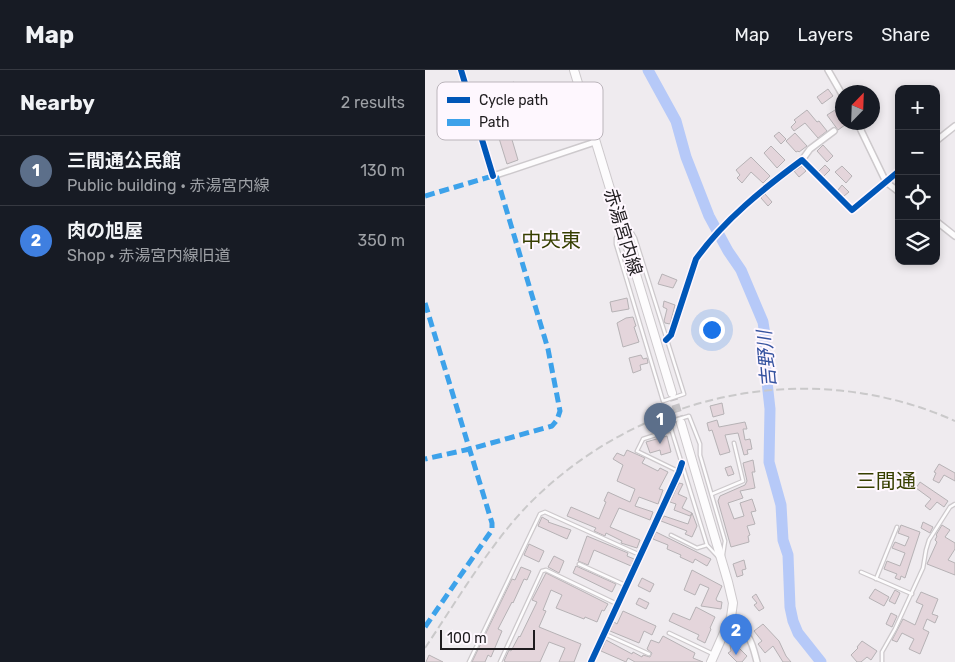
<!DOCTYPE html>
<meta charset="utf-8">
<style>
:root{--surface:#171b24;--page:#242831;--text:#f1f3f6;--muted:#9ea1a6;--line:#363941;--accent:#0f766e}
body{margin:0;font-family:Rubik,"Noto Sans JP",sans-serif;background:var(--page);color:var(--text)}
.controls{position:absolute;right:15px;top:15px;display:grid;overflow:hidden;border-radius:10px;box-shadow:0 2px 8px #0003}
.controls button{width:45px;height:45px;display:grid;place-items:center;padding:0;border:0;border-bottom:1px solid var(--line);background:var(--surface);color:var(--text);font:25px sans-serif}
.compass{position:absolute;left:410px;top:15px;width:45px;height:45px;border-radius:50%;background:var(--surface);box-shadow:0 2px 8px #0003;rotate:23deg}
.scale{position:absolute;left:15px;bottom:12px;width:95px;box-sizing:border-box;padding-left:5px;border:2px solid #1f1c1f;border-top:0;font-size:14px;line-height:18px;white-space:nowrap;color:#1f1c1f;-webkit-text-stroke:4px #fef7fe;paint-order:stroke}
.you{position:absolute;left:286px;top:259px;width:18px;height:18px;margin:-12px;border:4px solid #fff;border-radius:50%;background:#1a73e8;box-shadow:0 0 0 8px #1a73e833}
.badge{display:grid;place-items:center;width:32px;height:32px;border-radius:50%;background:var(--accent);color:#fff;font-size:16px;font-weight:700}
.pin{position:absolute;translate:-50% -41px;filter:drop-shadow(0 1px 2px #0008)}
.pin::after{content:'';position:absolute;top:26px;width:18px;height:15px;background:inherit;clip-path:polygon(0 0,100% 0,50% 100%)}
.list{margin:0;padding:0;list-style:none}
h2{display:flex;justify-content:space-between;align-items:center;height:65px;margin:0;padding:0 20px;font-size:21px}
h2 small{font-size:16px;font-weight:400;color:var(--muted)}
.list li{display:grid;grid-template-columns:32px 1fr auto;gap:15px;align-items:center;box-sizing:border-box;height:70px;padding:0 20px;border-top:1px solid var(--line)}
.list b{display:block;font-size:19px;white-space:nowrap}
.list p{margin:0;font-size:16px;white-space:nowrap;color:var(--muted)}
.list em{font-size:16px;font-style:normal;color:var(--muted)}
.icon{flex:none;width:28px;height:28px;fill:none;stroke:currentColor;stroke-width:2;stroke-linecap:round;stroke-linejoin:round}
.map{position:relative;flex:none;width:530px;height:592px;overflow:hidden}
header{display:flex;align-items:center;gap:30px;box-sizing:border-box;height:70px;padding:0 25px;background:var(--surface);border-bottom:1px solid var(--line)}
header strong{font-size:24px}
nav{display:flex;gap:28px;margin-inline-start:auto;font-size:18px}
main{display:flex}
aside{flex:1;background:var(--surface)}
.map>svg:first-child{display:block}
</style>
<header>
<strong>Map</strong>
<nav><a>Map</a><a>Layers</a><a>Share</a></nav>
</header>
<main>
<aside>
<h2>Nearby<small>2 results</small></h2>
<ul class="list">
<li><span class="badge" style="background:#5c6f8a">1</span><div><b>三間通公民館</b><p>Public building · 赤湯宮内線</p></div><em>130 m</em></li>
<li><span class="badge" style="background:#3f7fe0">2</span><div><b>肉の旭屋</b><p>Shop · 赤湯宮内線旧道</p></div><em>350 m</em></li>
</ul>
</aside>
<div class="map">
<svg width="530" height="592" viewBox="0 0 530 592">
<rect width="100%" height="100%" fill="#efebef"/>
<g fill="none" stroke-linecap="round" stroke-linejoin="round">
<polyline stroke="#b6c9f8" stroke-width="11" points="223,0 251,51 261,87 284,146 303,181 316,200 338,252 340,265 339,285 345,339 344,392 356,435 358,470 363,485 365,537 368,551 373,563 396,592"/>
</g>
<g fill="#e4d5db" stroke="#b6b2b5">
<polygon points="89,12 93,25 99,23 100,28 95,29 98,39 76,46 73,36 62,39 64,45 55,48 47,22 57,19 57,22"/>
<polygon points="403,19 408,26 397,34 392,27"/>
<polygon points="418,35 418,45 415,46 418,52 424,52 413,60 402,45"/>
<polygon points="382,40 392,52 394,51 402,61 393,68 380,53 369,61 366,57 371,52 369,50"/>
<polygon points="80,46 93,90 82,94 73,65 61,69 59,60 73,56 71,49"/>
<polygon points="354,62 361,69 356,74 349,66"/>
<polygon points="370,63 382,76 374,82 373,81 371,82 361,71"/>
<polygon points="398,75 408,86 402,92 392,81"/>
<polygon points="346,76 360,90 352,98 339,83"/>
<polygon points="326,87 345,106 338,113 326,102 317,113 312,108 315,105 311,100"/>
<polygon points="400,95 405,100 399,106 394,101"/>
<polygon points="377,96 381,101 374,107 369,101"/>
<polygon points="417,96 427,106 421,113 410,102"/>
<polygon points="417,115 424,122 419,126 413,120"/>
<polygon points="340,124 347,132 343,136 336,128"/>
<polygon points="237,204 252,210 248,218 233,214"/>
<polygon points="202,228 204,239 187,242 185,232"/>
<polygon points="239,231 250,235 245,254 240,253 239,251 242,239 238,237"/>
<polygon points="208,247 211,256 209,257 214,272 198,277 192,253 201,248"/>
<polygon points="216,285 218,289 222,288 223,293 215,295 216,300 208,303 204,288"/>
<polygon points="297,333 299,344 288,347 285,336"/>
<polygon points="292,350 294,357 320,352 322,359 318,359 320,370 325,369 327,379 322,380 323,384 319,385 313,363 300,365 305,382 295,385 287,360 284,361 282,353"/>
<polygon points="242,366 246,382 236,385 235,380 225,383 221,372"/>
<polygon points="202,380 220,388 217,393 233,401 235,398 243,402 234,419 238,420 233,434 214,427 210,436 228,442 225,450 194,438 185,457 215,470 212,478 196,473 197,471 181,463 180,466 169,461 171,458 142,446 146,437 174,449 181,432 179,431 183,422 205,432 210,419 192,411 198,395 188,389 192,383 199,386"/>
<polygon points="328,390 330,402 327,402 330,418 315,421 318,428 303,433 309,449 319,446 315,433 327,429 331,441 326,442 330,454 322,456 325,465 323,466 324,472 306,477 293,431 295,426 320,415 322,411 318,393"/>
<polygon points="514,394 530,403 530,411 519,405 514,413 508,410 511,403 509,402"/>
<polygon points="306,396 309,404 303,406 300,398"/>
<polygon points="495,412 523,431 519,437 512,432 505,440 500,436 506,429 491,418"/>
<polygon points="254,413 258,414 253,424 262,428 257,438 267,443 265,446 249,440 251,434 245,432"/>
<polygon points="267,443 272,456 267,467 260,464 262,461 236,451 239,446 263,454"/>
<polygon points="117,447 124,451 123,452 146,460 142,469 113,456"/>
<polygon points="498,452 508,457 505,463 496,458"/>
<polygon points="476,455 495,462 480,508 476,506 475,510 470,508 472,504 459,499 462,491 475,496 480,483 467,478 470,472 480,476 484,467 473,463"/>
<polygon points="517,455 525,460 520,467 530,473 530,479 523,490 530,493 530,505 502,494 512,472 510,470 512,466 511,465"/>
<polygon points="231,462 286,489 282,496 270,489 268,493 255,487 256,485 242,479 243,475 228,469"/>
<polygon points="162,466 203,483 202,486 209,489 206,496 169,480 163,495 153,491"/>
<polygon points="104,474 119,481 114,492 99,485"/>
<polygon points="129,486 139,491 134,503 123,497"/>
<polygon points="319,490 321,499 317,500 318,505 312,507 308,494"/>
<polygon points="151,496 191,514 187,522 148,503"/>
<polygon points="96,497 106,501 102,510 99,509 88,533 87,532 73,559 77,561 66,587 63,585 60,592 47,592 87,509 90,510"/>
<polygon points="267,500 297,516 291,529 292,531 297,532 296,539 276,536 284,518 275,514 270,525 259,520"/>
<polygon points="121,503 183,534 179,541 177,540 172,552 160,547 159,549 131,538 137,525 126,520 118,540 121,541 114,557 156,574 149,592 134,592 140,578 124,572 115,592 81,592 79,591 84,580 86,581 94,566 95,567 112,532 107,530"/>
<polygon points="217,508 229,514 225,522 213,516"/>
<polygon points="450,519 464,527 459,536 444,528"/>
<polygon points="470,520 475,523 470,534 464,531"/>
<polygon points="496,522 513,529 507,544 513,546 510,553 502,549 498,559 504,562 495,584 484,579 489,569 477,563 472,572 467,570 478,549 490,555 498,535 491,532"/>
<polygon points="331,524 339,538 334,541 329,535 332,533 327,527"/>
<polygon points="214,528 224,533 221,539 211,534"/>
<polygon points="271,537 290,547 285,558 286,559 280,573 272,569 274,565 244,551 248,543 265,550"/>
<polygon points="198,541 231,556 227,565 219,561 214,573 185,561 189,552 192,554"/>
<polygon points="466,543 472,546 467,557 461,554"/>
<polygon points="338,554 354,571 361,586 366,592 358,592 348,576 340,583 333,574 337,571 329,561"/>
<polygon points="238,566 270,583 268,588 278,592 210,592 203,588 201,592 176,581 181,570 207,584 208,582 217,587 218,585 225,587 227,583 222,579 226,570 234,573"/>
<polygon points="437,571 452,581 446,590 442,587 436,592 432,592 426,585 433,578 432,577"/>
<polygon points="305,575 311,575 322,586 317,592 312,592 303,583 306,581"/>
<polygon points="4,585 18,592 1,592"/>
</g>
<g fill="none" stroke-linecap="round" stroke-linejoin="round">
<polyline stroke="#c5c2c5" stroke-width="8" stroke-dasharray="8 4" stroke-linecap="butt" points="247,323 256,353"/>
<defs>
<g id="service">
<polygon points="197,160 207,163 210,168 259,324 238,331 191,174 191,168"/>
<polygon points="264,346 275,374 275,385 300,471 297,491 282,475 244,352"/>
<polyline points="246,360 218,369 212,381 253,401"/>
<polyline points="287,424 318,411 309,373"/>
<polyline points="246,465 272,478 282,475"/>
<polyline points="154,494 200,515"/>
<polyline points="436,502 487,524"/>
<polyline points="451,509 472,457"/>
<polyline points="244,563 288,584"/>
<polyline points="180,564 224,584"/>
<polyline points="44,592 115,444 120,442 215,485"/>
<polyline points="75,592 117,501 121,500 192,534"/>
<polyline points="457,592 457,582 470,559 498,498 501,480 504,470 525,437 530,434"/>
</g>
<g id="minor">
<polyline points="36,0 68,106"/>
<polyline points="403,0 418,26"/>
<polyline points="432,52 461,112 474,122"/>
<polyline points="511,71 530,56"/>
<polyline points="377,90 385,79 409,61"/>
<polyline points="71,105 170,72"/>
<polyline points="511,151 530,166"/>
<path d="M 241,270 L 246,265 L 271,189 C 299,150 339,118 377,90 L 427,140 L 474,101"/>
<path d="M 304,553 C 326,564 326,569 332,592"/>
<polyline points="166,592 254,402 257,393"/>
</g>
<g id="secondary">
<polyline points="149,0 247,323"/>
<polyline points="256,353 303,512 308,533 306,547 286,592"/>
</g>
</defs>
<use href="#service" stroke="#cdc9cc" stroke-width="5"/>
<use href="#minor" stroke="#cdc9cc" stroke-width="8"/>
<use href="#secondary" stroke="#cdc9cc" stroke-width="10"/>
<use href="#service" stroke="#fdfcfd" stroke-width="2.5"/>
<use href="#minor" stroke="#fdfcfd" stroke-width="5"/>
<use href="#secondary" stroke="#fdfcfd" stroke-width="8"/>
<path stroke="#cac9ca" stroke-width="2" stroke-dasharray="8 4" stroke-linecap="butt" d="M 0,578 C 31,532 65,474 104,434 C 215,322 385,286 530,351"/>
<g stroke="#3da2ea" stroke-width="5" stroke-dasharray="10 5" stroke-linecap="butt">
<polyline points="0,126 71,105 123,279 135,341 132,350 127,356 45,379 0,389"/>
<polyline points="0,233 67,453 67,460 62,467 0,557"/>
</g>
<defs>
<g id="cycleway">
<polyline points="36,0 68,106"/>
<path d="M 241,270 L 246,265 L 271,189 C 299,150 339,118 377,90 L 427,140 L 474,101"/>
<polyline points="166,592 254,402 257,393"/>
</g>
</defs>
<use href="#cycleway" stroke="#fef7fe" stroke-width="9"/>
<use href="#cycleway" stroke="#0057b8" stroke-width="6"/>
</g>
<g text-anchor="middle" stroke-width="4" stroke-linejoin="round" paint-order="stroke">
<g font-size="18" fill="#1f1c1f" stroke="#fef7fe">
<text transform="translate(198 162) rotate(73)" y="6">赤湯宮内線</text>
</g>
<g font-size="19" font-style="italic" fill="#34529f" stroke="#fef7fe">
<text transform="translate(341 289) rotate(-95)" y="7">吉野川</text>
</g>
<g font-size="20" fill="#373f00" stroke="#fef7fe">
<text x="126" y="177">中央東</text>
<text x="461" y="418">三間通</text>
</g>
</g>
<rect x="12" y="12" width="166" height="58" rx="8" fill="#fef7fe" stroke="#bbb5bb" stroke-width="1"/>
<rect x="22" y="27" width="23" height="6" fill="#0057b8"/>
<rect x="22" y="49" width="23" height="7" fill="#3da2ea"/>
<g font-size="14" fill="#1f1c1f">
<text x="54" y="35">Cycle path</text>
<text x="54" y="57">Path</text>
</g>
</svg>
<div class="controls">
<button>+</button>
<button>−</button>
<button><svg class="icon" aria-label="locate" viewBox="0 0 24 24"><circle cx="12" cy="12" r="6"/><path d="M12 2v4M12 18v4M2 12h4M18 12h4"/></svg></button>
<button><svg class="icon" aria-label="layers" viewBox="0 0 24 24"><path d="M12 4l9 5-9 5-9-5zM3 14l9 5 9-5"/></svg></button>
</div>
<svg class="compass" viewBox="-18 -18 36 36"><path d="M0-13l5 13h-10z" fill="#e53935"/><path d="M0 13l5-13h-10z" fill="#9ea1a6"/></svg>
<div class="scale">100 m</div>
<div class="you"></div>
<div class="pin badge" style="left:235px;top:374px;background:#5c6f8a">1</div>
<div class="pin badge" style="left:311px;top:585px;background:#3f7fe0">2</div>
</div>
</main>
